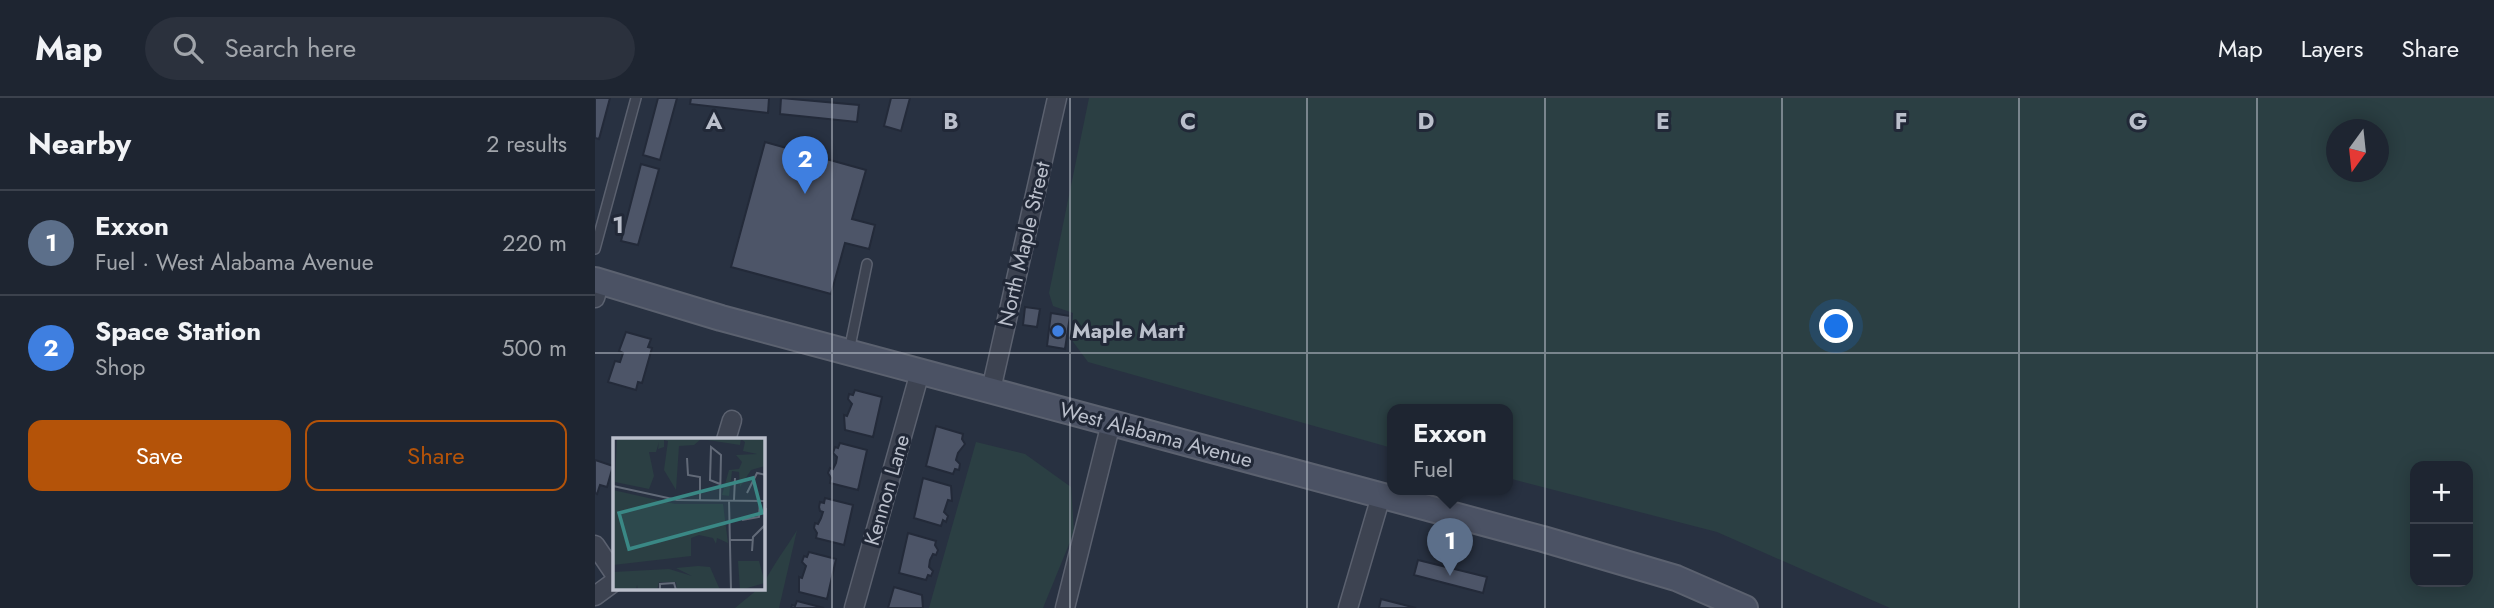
<!DOCTYPE html>
<meta charset="utf-8">
<style>
:root{--surface:#1e2531;--page:#2b313d;--text:#f1f3f6;--muted:#a1a5ab;--line:#3c424d;--accent:#b45309}
body{margin:0;font-family:Jost,sans-serif;background:var(--page);color:var(--text)}
.controls{position:absolute;right:21px;bottom:21px;display:grid;overflow:hidden;border-radius:14px;box-shadow:0 4px 18px #0003}
.controls button{width:63px;height:63px;display:grid;place-items:center;padding:0;border:0;border-bottom:2px solid var(--line);background:var(--surface);color:var(--text);font:35px sans-serif}
.compass{position:absolute;left:1731px;top:21px;width:63px;height:63px;border-radius:50%;background:var(--surface);box-shadow:0 4px 18px #0003;rotate:195deg}
.you{position:absolute;left:1242px;top:229px;width:24px;height:24px;margin:-18px;border:5px solid #fff;border-radius:50%;background:#1a73e8;box-shadow:0 0 0 10px #1a73e833}
.badge{display:grid;place-items:center;width:46px;height:46px;border-radius:50%;background:var(--accent);color:#fff;font-size:23px;font-weight:700}
.pin{position:absolute;translate:-50% -58px;filter:drop-shadow(0 2px 4px #0008)}
.pin::after{content:'';position:absolute;top:37px;width:24px;height:21px;background:inherit;clip-path:polygon(0 0,100% 0,50% 100%)}
.popup{position:absolute;left:792px;top:306px;width:126px;height:91px;box-sizing:border-box;display:grid;place-content:center;border-radius:14px;background:var(--surface);filter:drop-shadow(0 2px 5px #0005);font-size:23px;white-space:nowrap;color:var(--muted)}
.popup b{font-size:26px;color:var(--text)}
.popup::after{content:'';position:absolute;left:50%;top:100%;margin-left:-14px;border:14px solid transparent;border-top-color:var(--surface)}
.list{margin:0;padding:0;list-style:none}
h2{display:flex;justify-content:space-between;align-items:center;height:91px;margin:0;padding:0 28px;font-size:30px}
h2 small{font-size:23px;font-weight:400;color:var(--muted)}
.list li{display:grid;grid-template-columns:46px 1fr auto;gap:21px;align-items:center;box-sizing:border-box;height:105px;padding:0 28px;border-top:2px solid var(--line)}
.list b{display:block;font-size:26px;white-space:nowrap}
.list p{margin:0;font-size:23px;white-space:nowrap;color:var(--muted)}
.list em{font-size:23px;font-style:normal;color:var(--muted)}
.actions{display:flex;gap:14px;padding:21px 28px}
.actions a{flex:1;padding:16px 0;border:2px solid var(--accent);border-radius:14px;text-align:center;font-size:24px;color:var(--accent)}
.actions .main{background:var(--accent);color:#fff}
.icon{flex:none;width:38px;height:38px;fill:none;stroke:currentColor;stroke-width:2;stroke-linecap:round;stroke-linejoin:round}
.map{position:relative;flex:none;width:1899px;height:510px;overflow:hidden}
header{display:flex;align-items:center;gap:42px;box-sizing:border-box;height:98px;padding:0 35px;background:var(--surface);border-bottom:2px solid var(--line)}
header strong{font-size:33px}
nav{display:flex;gap:38px;margin-inline-start:auto;font-size:24px}
.search{width:490px;height:63px;background:var(--page);display:flex;align-items:center;gap:18px;box-sizing:border-box;padding:0 24px;border-radius:38px;color:var(--muted);font-size:26px}
main{display:flex}
aside{flex:1;background:var(--surface)}
.map>svg:first-child{display:block}
</style>
<header>
<strong>Map</strong>
<div class="search"><svg class="icon" aria-label="search" viewBox="0 0 24 24"><circle cx="10" cy="10" r="6"/><path d="M15 15l6 6"/></svg>Search here</div>
<nav><a>Map</a><a>Layers</a><a>Share</a></nav>
</header>
<main>
<aside>
<h2>Nearby<small>2 results</small></h2>
<ul class="list">
<li><span class="badge" style="background:#5c6f8a">1</span><div><b>Exxon</b><p>Fuel · West Alabama Avenue</p></div><em>220 m</em></li>
<li><span class="badge" style="background:#3f7fe0">2</span><div><b>Space Station</b><p>Shop</p></div><em>500 m</em></li>
</ul>
<div class="actions"><a class="main">Save</a><a>Share</a></div>
</aside>
<div class="map">
<svg width="1899" height="510" viewBox="0 0 1899 510">
<rect width="100%" height="100%" fill="#283141"/>
<g fill="#2b3f43" fill-rule="evenodd">
<path d="M 494,0 L 1899,0 L 1899,510 L 1295,510 L 1122,434 L 913,380 L 913,312 L 797,312 L 797,350 L 493,264 L 476,241 L 478,215 L 458,208 L 454,195 ZM 1742,32 L 1784,32 L 1784,74 L 1742,74 ZM 1820,368 L 1873,368 L 1873,484 L 1820,484 Z"/>
<polygon points="381,344 430,356 476,389 479,434 448,510 334,510"/>
<path d="M 202,432 L 184,510 L 140,510 L 163,491 L 168,491 C 168,480 195,445 202,432 Z"/>
</g>
<g fill="#4d5568" stroke="#232a39" stroke-width="2">
<polygon points="0,0 15,0 4,41 0,40"/>
<polygon points="63,0 82,0 65,62 48,57"/>
<polygon points="96,0 174,0 173,15 95,6"/>
<polygon points="186,0 264,7 262,24 185,16"/>
<polygon points="296,0 315,0 306,33 289,28"/>
<polygon points="170,44 271,72 257,121 280,127 274,151 250,145 236,196 136,169"/>
<polygon points="46,66 64,71 43,147 26,143"/>
<polygon points="430,209 445,211 442,229 428,227"/>
<polygon points="456,215 475,218 470,251 452,248"/>
<polygon points="31,234 56,241 53,249 57,250 47,285 43,284 41,292 13,284 20,263 25,264 28,255 24,253"/>
<polygon points="260,292 287,299 278,339 250,332 249,317 252,318 257,306 253,301 254,296 258,297"/>
<polygon points="341,328 368,336 367,341 370,346 363,355 361,362 365,366 364,372 360,371 358,376 331,368"/>
<polygon points="245,345 272,352 263,392 235,385 236,380 233,375 235,370 238,371 241,365 242,359 238,355 240,349 243,350"/>
<polygon points="0,362 18,368 12,389 5,387 2,396 0,395"/>
<polygon points="328,380 356,388 357,403 353,402 349,414 353,418 351,424 348,422 346,428 319,420"/>
<polygon points="230,400 258,407 249,447 221,440 222,435 219,430 220,425 223,426 226,420 228,414 225,413 224,409 225,404 229,405"/>
<polygon points="313,435 341,443 340,447 343,452 341,457 338,456 335,462 334,469 338,473 336,478 333,477 331,482 304,475"/>
<polygon points="214,454 241,461 232,501 204,494 204,479 207,480 211,468 207,464 209,458 212,459"/>
<polygon points="823,462 892,479 888,495 819,477"/>
<polygon points="299,489 327,497 328,510 293,510"/>
<polygon points="786,501 821,510 784,510"/>
<polygon points="202,503 229,510 196,510 197,507 200,508"/>
</g>
<g fill="none" stroke-linecap="round" stroke-linejoin="round">
<defs>
<g id="service">
<polyline points="0,151 41,0"/>
<polyline points="254,253 272,166"/>
</g>
<g id="minor">
<polyline points="0,200 5,183"/>
<polyline points="396,292 462,0"/>
<polyline points="131,342 137,322"/>
<polyline points="0,447 19,475"/>
<polyline points="0,498 19,484"/>
<polyline points="259,510 325,274"/>
<polyline points="470,510 516,325"/>
<polyline points="753,510 786,398"/>
</g>
<polyline id="secondary" points="0,182 126,220 948,441 1081,480 1150,510"/>
</defs>
<use href="#service" stroke="#5b616f" stroke-width="12"/>
<use href="#minor" stroke="#5b616f" stroke-width="21"/>
<use href="#secondary" stroke="#5b616f" stroke-width="28"/>
<use href="#service" stroke="#3d4351" stroke-width="9"/>
<use href="#minor" stroke="#3d4351" stroke-width="18"/>
<use href="#secondary" stroke="#4b5264" stroke-width="24"/>
</g>
<path fill="none" stroke="#babfcb" stroke-width="2" stroke-opacity="0.55" d="M 237,0 L 237,510M 475,0 L 475,510M 712,0 L 712,510M 950,0 L 950,510M 1187,0 L 1187,510M 1424,0 L 1424,510M 1662,0 L 1662,510M 0,255 L 1899,255"/>
<circle fill="#3f7fe0" stroke="#212837" stroke-width="2.5" cx="463" cy="233" r="7"/>
<g text-anchor="middle" stroke-width="6" stroke-linejoin="round" paint-order="stroke">
<g font-size="21" fill="#babfcb" stroke="#212837">
<text transform="translate(429 146) rotate(-77)" y="7">North Maple Street</text>
<text transform="translate(561 337) rotate(15)" y="7">West Alabama Avenue</text>
<text transform="translate(292 392) rotate(-74)" y="7">Kennon Lane</text>
</g>
<g font-size="21" font-weight="bold" fill="#babfcb" stroke="#212837" text-anchor="start">
<text x="477" y="240">Maple Mart</text>
</g>
</g>
<g transform="translate(18 340)">
<rect width="152" height="152" fill="#283141"/>
<path d="M 4,0 L 152,0 L 152,28 L 138,32 L 127,49 L 126,34 L 119,33 L 116,58 L 109,57 L 116,32 L 126,31 L 129,24 L 123,17 L 144,16 L 130,13 L 132,4 L 128,1 L 127,7 L 88,1 L 81,7 L 66,8 L 63,52 L 51,32 L 55,3 L 51,2 L 51,9 L 45,11 L 46,4 L 43,14 L 36,14 L 41,38 L 36,51 L 2,44 ZM 0,52 L 62,66 L 110,66 L 115,105 L 104,100 L 103,106 L 100,100 L 86,97 L 78,100 L 78,118 L 0,127 ZM 125,123 L 146,123 L 152,145 L 127,152 ZM 85,128 L 97,129 L 107,152 L 64,152 L 63,144 L 46,144 L 44,152 L 25,152 L 24,147 L 23,152 L 1,152 L 0,134 L 56,131 L 79,138 L 63,130 Z" fill="#2b3f43"/>
<path fill="none" stroke="#626a78" stroke-width="2" d="M 74,20 L 75,37 L 87,39 L 87,62M 107,46 L 97,42 L 98,9 L 108,17 L 107,62M 0,48 L 64,62 L 153,63M 134,55 L 144,35 L 153,37M 116,62 L 118,152M 121,62 L 122,40M 129,82 L 146,79 L 147,63M 117,102 L 139,102M 139,113 L 140,99 L 152,87 L 153,70M 47,152 L 47,146 L 61,145 L 63,152"/>
<path fill="#3a8885" fill-opacity="0.15" stroke="#3a8885" stroke-width="3.5" d="M 140,40 L 149,75 L 16,111 L 6,75 Z"/>
<rect width="152" height="152" fill="none" stroke="#babfcb" stroke-width="3.5"/>
</g>
<g font-size="23" text-anchor="middle" font-weight="bold" fill="#babfcb" stroke="#212837" stroke-width="6" stroke-linejoin="round" paint-order="stroke">
<text x="119" y="31">A</text>
<text x="356" y="31">B</text>
<text x="593" y="31">C</text>
<text x="831" y="31">D</text>
<text x="1068" y="31">E</text>
<text x="1306" y="31">F</text>
<text x="1543" y="31">G</text>
<text x="23" y="135">1</text>
</g>
</svg>
<div class="controls">
<button>+</button>
<button>−</button>
</div>
<svg class="compass" viewBox="-18 -18 36 36"><path d="M0-13l5 13h-10z" fill="#e53935"/><path d="M0 13l5-13h-10z" fill="#a1a5ab"/></svg>
<div class="you"></div>
<div class="pin badge" style="left:855px;top:478px;background:#5c6f8a">1</div>
<div class="popup"><b>Exxon</b>Fuel</div>
<div class="pin badge" style="left:210px;top:96px;background:#3f7fe0">2</div>
</div>
</main>
